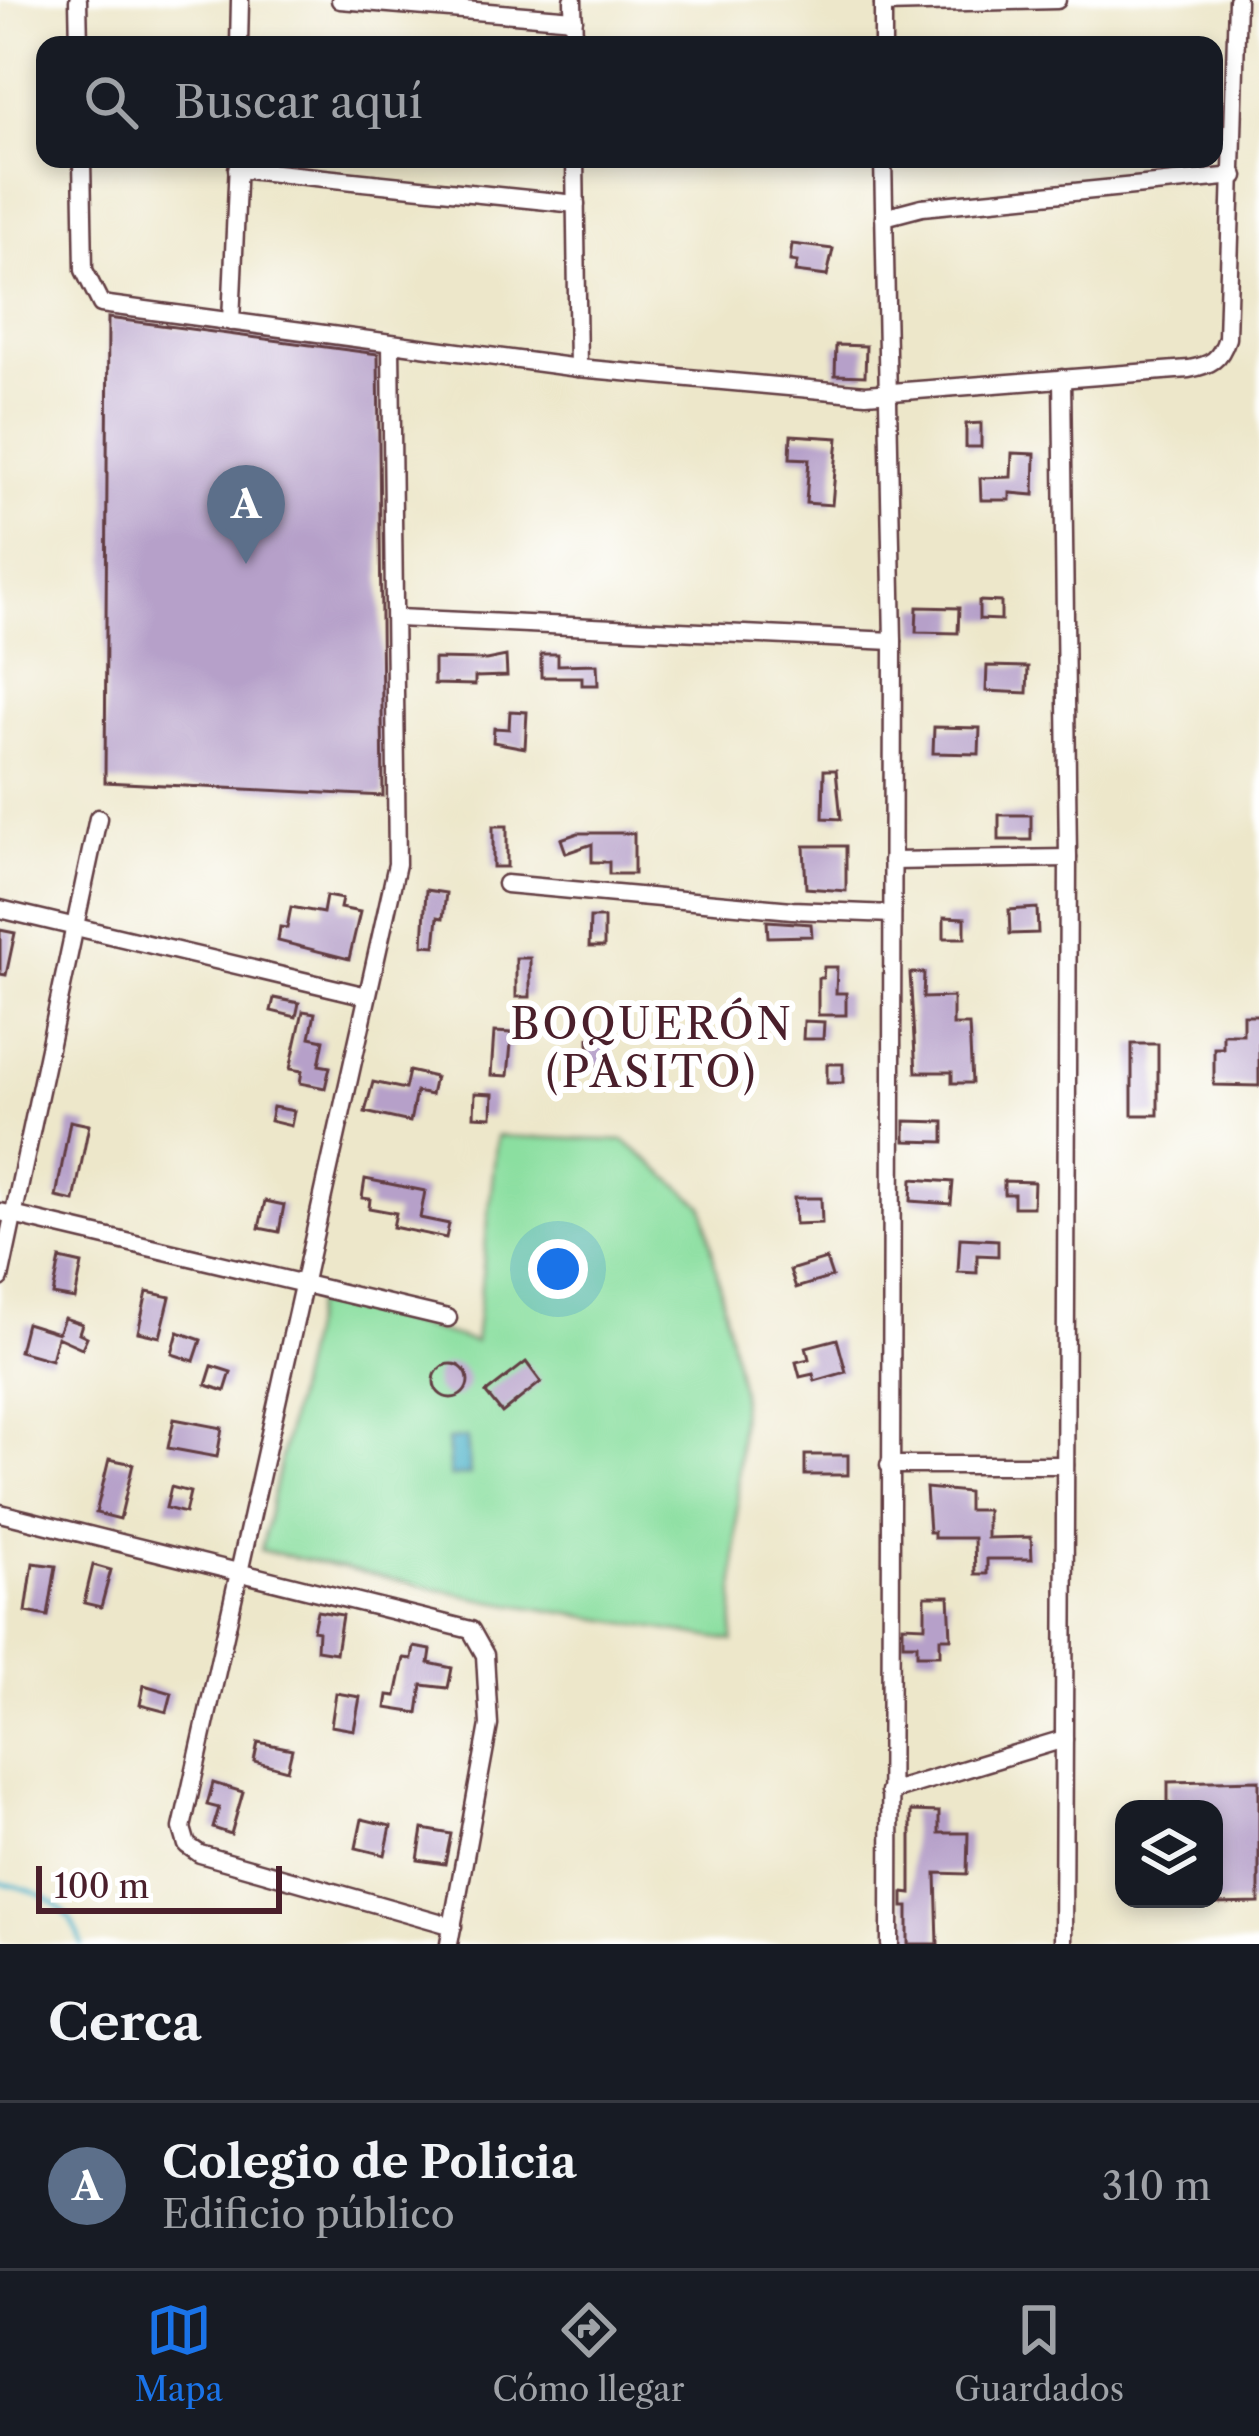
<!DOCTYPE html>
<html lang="es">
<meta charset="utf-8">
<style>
:root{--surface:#171b24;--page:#20242c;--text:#f1f3f6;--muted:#9ea1a6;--line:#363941;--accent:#1a73e8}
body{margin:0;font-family:"Libre Caslon Text",serif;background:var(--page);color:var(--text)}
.controls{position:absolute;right:36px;bottom:36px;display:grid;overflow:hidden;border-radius:24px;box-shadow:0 6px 18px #0003}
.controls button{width:108px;height:108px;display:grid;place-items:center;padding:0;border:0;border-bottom:3px solid var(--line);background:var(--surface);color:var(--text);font:60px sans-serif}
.scale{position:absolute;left:36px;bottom:30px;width:246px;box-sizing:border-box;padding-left:12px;border:6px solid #4a1f2b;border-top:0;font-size:33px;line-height:42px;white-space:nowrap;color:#4a1f2b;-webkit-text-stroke:9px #fff;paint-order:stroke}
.you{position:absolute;left:558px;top:1269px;width:42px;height:42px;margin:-30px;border:9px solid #fff;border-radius:50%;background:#1a73e8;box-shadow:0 0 0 18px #1a73e833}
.badge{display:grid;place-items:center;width:78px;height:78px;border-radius:50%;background:var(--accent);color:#fff;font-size:39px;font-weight:700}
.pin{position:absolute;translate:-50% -99px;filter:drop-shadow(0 3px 6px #0008)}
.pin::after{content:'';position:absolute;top:63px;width:42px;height:36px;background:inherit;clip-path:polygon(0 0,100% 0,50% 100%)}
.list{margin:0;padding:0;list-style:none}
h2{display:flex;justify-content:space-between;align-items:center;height:156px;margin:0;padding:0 48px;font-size:51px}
h2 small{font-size:39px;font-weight:400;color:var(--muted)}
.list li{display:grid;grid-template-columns:78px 1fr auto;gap:36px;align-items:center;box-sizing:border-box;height:168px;padding:0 48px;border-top:3px solid var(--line)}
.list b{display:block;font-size:45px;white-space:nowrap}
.list p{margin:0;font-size:39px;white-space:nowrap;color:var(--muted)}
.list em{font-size:39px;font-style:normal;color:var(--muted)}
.icon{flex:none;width:66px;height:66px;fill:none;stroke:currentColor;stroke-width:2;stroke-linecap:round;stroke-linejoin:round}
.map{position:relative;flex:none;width:1259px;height:1944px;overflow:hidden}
.search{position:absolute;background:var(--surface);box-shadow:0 6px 18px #0003;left:36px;right:36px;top:36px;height:132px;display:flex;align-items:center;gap:30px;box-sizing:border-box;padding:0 42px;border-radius:24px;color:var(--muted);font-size:45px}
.sheet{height:324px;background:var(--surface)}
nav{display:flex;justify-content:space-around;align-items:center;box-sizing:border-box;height:168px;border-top:3px solid var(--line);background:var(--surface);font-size:33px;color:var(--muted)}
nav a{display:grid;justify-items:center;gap:6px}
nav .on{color:var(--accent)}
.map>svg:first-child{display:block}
</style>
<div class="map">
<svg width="1259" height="1944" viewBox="0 0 1259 1944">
<rect width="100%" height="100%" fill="#fff"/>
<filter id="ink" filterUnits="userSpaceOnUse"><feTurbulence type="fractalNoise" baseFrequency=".00833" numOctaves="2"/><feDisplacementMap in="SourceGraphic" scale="24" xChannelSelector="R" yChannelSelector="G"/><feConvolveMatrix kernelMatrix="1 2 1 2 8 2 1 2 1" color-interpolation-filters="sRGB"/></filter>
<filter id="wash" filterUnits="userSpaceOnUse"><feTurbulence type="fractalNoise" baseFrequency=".004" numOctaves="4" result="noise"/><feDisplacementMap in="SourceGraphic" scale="48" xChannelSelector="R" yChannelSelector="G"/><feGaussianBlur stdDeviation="2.7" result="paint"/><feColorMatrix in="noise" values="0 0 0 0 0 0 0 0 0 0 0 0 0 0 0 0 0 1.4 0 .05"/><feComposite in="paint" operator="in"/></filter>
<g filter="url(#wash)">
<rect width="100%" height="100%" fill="#ede7ca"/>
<polygon fill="#8bdfa0" stroke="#6a7f66" stroke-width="3" points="497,1136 625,1141 703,1206 741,1391 733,1641 486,1600 261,1550 316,1297 475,1342"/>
<polygon fill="#48b1c7" stroke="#496879" stroke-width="3" points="467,1438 470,1475 450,1477 447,1440"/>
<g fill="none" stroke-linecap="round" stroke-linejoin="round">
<path stroke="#48b1c7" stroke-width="4.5" d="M 0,1883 C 38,1889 71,1905 82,1944"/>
</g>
<g id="blocks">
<g fill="#b6a0c9">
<polygon points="792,244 833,249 827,276 795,272 797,262 790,261"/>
<polygon points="108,318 378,354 383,796 105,782"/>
<polygon points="836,345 866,346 865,376 835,375"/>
<polygon points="981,423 981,447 966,447 966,424"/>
<polygon points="791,435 838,438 832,505 806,503 809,459 790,458"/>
<polygon points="1012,453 1035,454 1034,495 1010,493 1010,500 981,500 980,478 1011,477"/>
<polygon points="979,601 1001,602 1001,620 979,619"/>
<polygon points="917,607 959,608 958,633 916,632"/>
<polygon points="541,654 558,654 558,665 597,664 598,685 582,685 582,677 541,677"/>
<polygon points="506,656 507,676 475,677 475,685 434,684 434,659 486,660"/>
<polygon points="987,666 1028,667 1027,693 986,691"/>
<polygon points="510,711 527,712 525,748 493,742 494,728 509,729"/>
<polygon points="934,727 980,728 979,754 933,753"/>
<polygon points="824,770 836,770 841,819 823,818"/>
<rect x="999" y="815" width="32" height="25"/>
<rect x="493" y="826" width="14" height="41"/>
<polygon points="578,833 634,833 634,874 609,874 609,862 592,862 592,844 566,853 561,839"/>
<polygon points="804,846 846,846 846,891 806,888"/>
<polygon points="426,890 446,893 443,918 438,917 435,946 423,945"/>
<polygon points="326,896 342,899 340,908 360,912 349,959 278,941 280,927 287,928 291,907 323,913"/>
<polygon points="1037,908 1038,933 1010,934 1009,910"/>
<polygon points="944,917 965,918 965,938 944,938"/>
<polygon points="590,918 604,918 604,947 589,947"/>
<polygon points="767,921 811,924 812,936 768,937"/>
<polygon points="0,930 15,933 6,975 0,974"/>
<rect x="516" y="958" width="14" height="39"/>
<polygon points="824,967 837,967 836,993 846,993 846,1015 818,1015 818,978 823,978"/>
<polygon points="910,973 924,973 923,998 953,997 953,1025 969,1025 972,1083 952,1083 952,1072 916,1072"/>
<polygon points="274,998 299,1003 296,1017 271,1011"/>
<polygon points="303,1011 315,1013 310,1037 324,1040 319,1065 330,1067 325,1088 300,1083 302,1071 290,1069"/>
<polygon points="1243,1015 1259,1015 1259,1086 1214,1085 1214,1048 1223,1048 1223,1034 1243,1034"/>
<polygon points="804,1021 824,1022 823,1039 803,1039"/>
<polygon points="494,1032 512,1033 508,1076 491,1075"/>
<rect x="589" y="1038" width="23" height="27"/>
<rect x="1132" y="1044" width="26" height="71"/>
<rect x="827" y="1064" width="16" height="19"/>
<polygon points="409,1071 435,1077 431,1095 416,1092 410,1122 365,1112 373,1082 405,1089"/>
<polygon points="475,1093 493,1094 492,1117 474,1116"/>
<polygon points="273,1107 294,1111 291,1126 270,1121"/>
<polygon points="70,1121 89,1125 74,1201 56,1197"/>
<polygon points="905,1121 944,1122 944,1142 905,1141"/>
<polygon points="365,1179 425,1191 420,1218 449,1224 446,1238 393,1227 396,1213 369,1208 370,1199 362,1198"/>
<polygon points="912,1179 953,1182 951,1204 911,1201"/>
<polygon points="1004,1181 1034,1182 1033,1207 1014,1207 1014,1194 1004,1194"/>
<polygon points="794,1198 821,1198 822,1223 795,1224"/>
<polygon points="265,1201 284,1205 279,1232 259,1228"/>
<polygon points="960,1238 998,1240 998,1256 977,1255 977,1273 958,1272"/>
<polygon points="60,1259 82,1264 75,1299 53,1295"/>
<polygon points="826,1259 832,1277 796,1288 790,1270"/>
<polygon points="147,1292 170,1297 160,1337 138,1332"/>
<polygon points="64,1318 82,1324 79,1333 87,1337 82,1348 57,1337 51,1360 19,1351 26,1323 58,1333"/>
<polygon points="178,1332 201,1340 194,1361 172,1354"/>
<polygon points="837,1339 846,1372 815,1381 813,1374 800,1377 796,1362 809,1359 806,1347"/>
<polygon points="526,1362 541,1382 502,1413 486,1393"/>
<circle cx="451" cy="1381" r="17"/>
<polygon points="212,1366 231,1372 225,1391 206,1385"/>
<polygon points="174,1419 222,1428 217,1457 168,1448"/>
<rect x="805" y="1455" width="43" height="20"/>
<polygon points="109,1459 133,1464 120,1519 96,1513"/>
<polygon points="171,1487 190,1492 185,1513 166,1508"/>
<polygon points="926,1488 968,1492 968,1510 987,1510 987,1538 1031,1537 1032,1559 987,1559 987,1574 975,1574 974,1538 934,1538 934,1532 929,1532"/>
<polygon points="33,1563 56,1566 48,1616 26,1612"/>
<polygon points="93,1565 111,1570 101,1607 84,1603"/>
<polygon points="925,1596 949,1596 951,1638 940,1638 940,1655 917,1655 917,1644 903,1644 903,1625 925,1626"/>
<polygon points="317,1611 342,1615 336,1653 317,1650 318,1631 313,1630"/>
<polygon points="414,1647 431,1650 429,1663 452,1668 448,1688 422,1685 418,1713 386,1708 388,1695 396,1696 404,1658 412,1659"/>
<polygon points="144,1685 172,1693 167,1712 140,1705"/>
<polygon points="336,1693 360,1697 354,1730 331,1726"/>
<polygon points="258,1742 292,1749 287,1770 254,1761"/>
<polygon points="1259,1780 1259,1903 1214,1904 1214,1809 1168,1809 1168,1782"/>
<polygon points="213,1783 243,1792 231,1834 213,1828 219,1808 207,1805"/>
<polygon points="911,1811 939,1812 939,1833 968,1833 967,1874 936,1873 938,1944 908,1944 908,1907 903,1907 903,1893 911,1894"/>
<polygon points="362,1819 391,1826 385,1855 356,1848"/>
<polygon points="423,1829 451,1834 445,1864 418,1860"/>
</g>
</g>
</g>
<g filter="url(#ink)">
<use href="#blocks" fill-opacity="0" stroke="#623d43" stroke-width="3"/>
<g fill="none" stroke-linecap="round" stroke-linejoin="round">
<defs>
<g id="street">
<polyline points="78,0 79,45"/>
<polyline points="340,0 574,19"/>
<polyline points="573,0 574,45"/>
<polyline points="883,4 1057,0"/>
<polyline points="239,45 240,0"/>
<polyline points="883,45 883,0"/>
<path d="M 82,159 L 84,270 L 101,304 L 578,368 L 866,394 L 1189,369 C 1211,365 1220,360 1227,338 L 1237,0"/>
<polyline points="575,159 578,368"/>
<polyline points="883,159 893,641 890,1944"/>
<polyline points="237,169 576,204"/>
<polyline points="884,217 922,207 1235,176"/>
<polyline points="231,322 238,161"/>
<polyline points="391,344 397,864 182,1828 187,1845 200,1854 453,1926"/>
<polyline points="1062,378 1068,858 1063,1944"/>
<polyline points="397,618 893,641"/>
<polyline points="892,861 1068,858"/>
<polyline points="506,884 792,910 892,914"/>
<polyline points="0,909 367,996"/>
<polyline points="0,1212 448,1318"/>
<polyline points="0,1278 98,818"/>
<polyline points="889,1465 1065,1465"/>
<polyline points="0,1513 471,1630 485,1655 489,1725 449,1944"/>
<polyline points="889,1792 1064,1739"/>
</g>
</defs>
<use href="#street" stroke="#623d43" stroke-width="21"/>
<use href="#street" stroke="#fff" stroke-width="16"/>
</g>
</g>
<g text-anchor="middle" stroke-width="12" stroke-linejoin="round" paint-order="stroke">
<g font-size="42" letter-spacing="3" fill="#4a1f2b" stroke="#fff">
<text x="652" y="1039">BOQUERÓN<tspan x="652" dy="48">(PASITO)</tspan></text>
</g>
</g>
</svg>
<div class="controls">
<button><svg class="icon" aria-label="layers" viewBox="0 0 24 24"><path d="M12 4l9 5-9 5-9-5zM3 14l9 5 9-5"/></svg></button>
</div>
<div class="scale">100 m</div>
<div class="you"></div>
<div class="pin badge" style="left:246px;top:564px;background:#5c6f8a">A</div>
<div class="search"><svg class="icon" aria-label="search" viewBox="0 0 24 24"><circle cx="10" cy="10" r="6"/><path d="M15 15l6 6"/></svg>Buscar aquí</div>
</div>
<section class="sheet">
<h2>Cerca<small></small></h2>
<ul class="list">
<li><span class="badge" style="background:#5c6f8a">A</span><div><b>Colegio de Policia</b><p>Edificio público</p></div><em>310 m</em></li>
</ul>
</section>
<nav>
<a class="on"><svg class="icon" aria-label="map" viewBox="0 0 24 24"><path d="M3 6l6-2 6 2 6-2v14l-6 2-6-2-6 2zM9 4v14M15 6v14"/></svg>Mapa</a>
<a><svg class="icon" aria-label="directions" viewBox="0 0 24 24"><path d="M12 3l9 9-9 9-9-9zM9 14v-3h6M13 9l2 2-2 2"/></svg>Cómo llegar</a>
<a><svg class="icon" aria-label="saved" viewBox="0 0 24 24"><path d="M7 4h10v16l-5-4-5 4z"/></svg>Guardados</a>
</nav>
